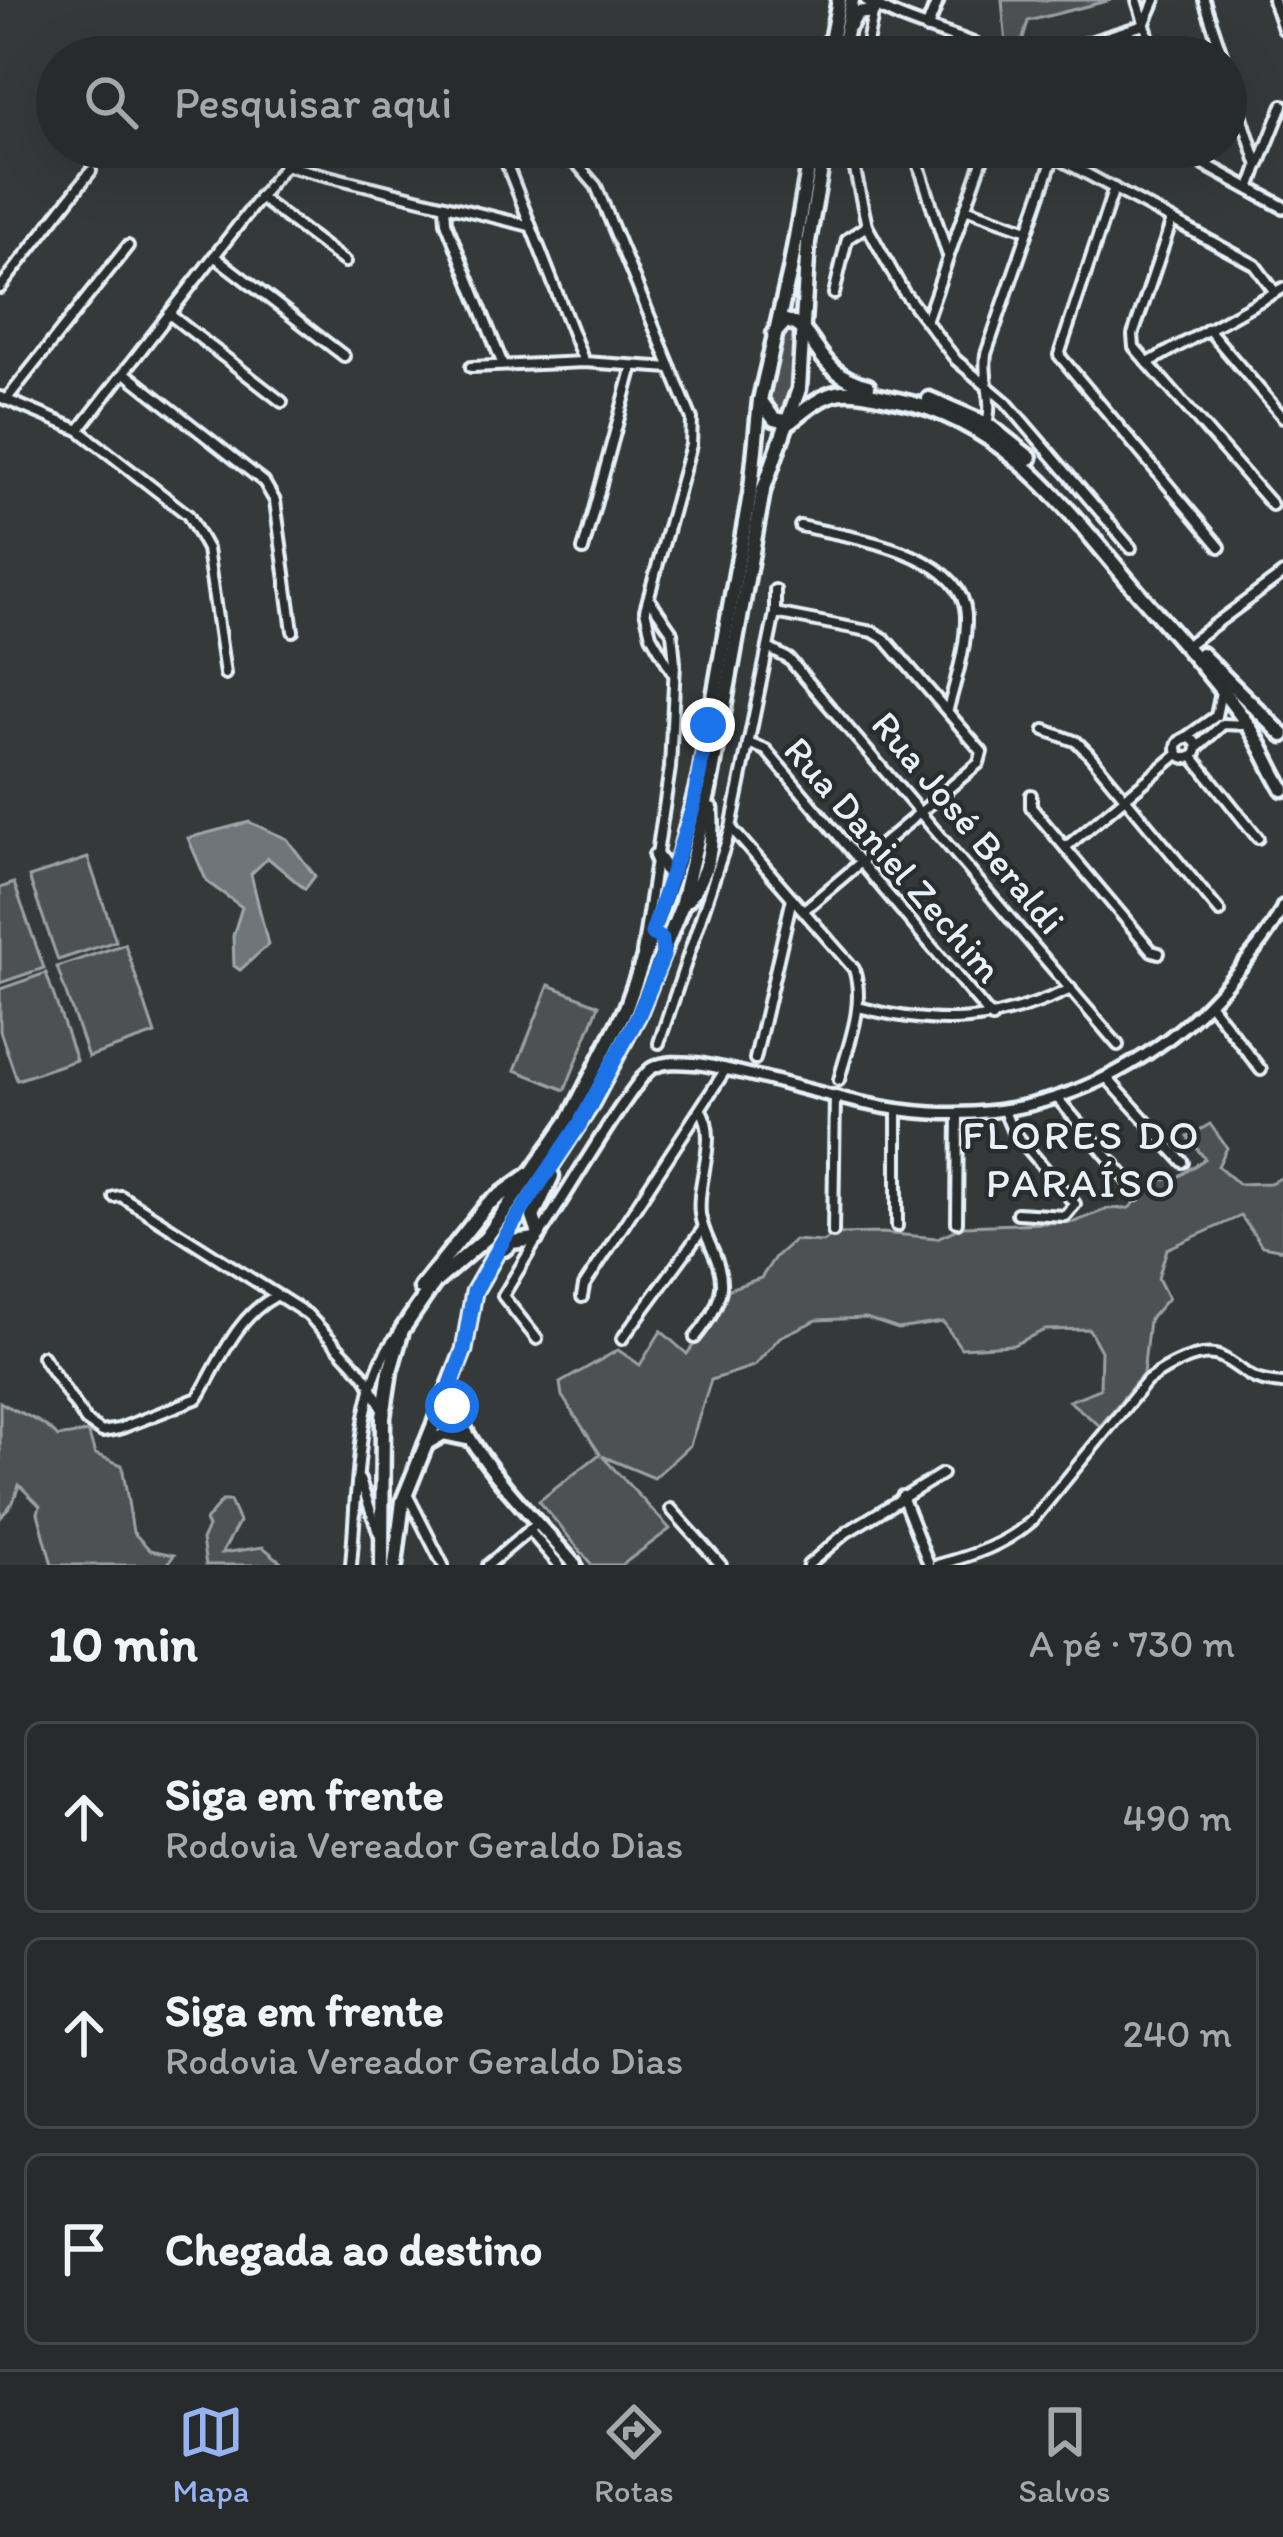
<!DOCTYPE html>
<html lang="pt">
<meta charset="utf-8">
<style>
:root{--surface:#282b2c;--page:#303334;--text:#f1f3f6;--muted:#a5a7a9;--line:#444748;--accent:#95b2f1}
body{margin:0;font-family:Itim,sans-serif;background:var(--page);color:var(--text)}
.stop{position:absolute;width:36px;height:36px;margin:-27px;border:9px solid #1a73e8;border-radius:50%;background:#fff}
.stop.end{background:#1a73e8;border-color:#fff;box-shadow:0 3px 12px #0008}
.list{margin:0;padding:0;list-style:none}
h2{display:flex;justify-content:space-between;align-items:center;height:156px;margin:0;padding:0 48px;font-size:51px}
h2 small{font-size:39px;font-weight:400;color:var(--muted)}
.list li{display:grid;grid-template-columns:78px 1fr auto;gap:36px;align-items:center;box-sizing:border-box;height:192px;margin:0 24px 24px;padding:0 24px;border:3px solid var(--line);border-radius:18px}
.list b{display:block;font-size:45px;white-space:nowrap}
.list p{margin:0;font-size:39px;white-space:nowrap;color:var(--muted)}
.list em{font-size:39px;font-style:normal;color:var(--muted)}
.icon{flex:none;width:66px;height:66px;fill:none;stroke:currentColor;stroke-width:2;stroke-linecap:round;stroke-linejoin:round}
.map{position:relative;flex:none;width:1283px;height:1565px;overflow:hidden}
.search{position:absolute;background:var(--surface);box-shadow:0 12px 48px #0002;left:36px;right:36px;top:36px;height:132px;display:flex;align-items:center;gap:30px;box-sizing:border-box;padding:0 42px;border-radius:66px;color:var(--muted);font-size:45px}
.sheet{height:804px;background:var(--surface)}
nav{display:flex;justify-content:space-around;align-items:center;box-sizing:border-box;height:168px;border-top:3px solid var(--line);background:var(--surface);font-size:33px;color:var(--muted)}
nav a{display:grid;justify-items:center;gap:6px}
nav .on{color:var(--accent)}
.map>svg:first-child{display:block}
</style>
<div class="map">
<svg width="1283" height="1565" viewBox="0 0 1283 1565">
<rect width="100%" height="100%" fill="#35393a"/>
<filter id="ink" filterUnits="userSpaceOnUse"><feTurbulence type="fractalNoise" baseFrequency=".00833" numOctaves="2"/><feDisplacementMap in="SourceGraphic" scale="24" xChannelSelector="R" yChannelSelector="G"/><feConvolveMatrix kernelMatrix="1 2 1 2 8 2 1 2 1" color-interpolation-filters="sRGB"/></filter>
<g filter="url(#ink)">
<g fill="#4d5152" stroke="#9aa1a5" stroke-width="3">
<polygon points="1002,0 1111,0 1028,21 1018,57 1007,57"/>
<path d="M 788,326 L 799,334 C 794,363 794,388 786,416 L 779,417 L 766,407 L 780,334 Z"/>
<polygon points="88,858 116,941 58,960 29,877"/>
<polygon points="14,883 44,968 0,983 0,888"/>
<polygon points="125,944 155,1034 88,1057 57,967"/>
<polygon points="46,973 76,1060 17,1080 0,1031 0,989"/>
<polygon points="549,985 599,1005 565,1090 515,1070"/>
<polygon points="1210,1124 1227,1148 1218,1166 1239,1184 1270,1183 1283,1177 1283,1250 1262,1246 1241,1216 1167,1249 1158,1278 1168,1298 1149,1320 1143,1374 1100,1426 1069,1401 1100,1389 1101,1351 1089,1329 1045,1330 1013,1345 961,1348 943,1322 898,1329 866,1318 817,1320 780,1337 754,1366 711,1380 690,1445 654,1478 602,1456 670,1529 622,1565 592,1565 539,1501 600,1454 562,1396 560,1383 618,1350 640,1365 661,1331 687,1354 720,1309 729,1289 761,1278 775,1257 794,1240 822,1242 837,1234 882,1233 937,1238 964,1226 1074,1222 1107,1209 1129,1208 1159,1180 1175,1179 1205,1159 1188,1137"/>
<path d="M 0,1402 C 19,1414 44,1420 58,1437 L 88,1432 L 95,1454 L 122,1465 L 133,1532 L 150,1550 L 174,1555 L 167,1565 L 52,1565 L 38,1513 L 40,1506 L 19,1485 L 13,1502 L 0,1518 Z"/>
<polygon points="222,1501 230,1501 239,1522 222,1553 263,1547 285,1565 206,1565 202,1540 208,1527 205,1521"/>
</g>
<polygon fill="#707579" stroke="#a0a7ac" stroke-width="3" points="249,822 287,839 315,876 305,889 268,858 251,874 268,945 240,970 234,966 233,936 242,907 207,882 188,838"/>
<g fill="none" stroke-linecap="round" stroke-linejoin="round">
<defs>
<g id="minor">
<polyline points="1137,0 1155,57"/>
<polyline points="1204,0 1223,57"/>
<polyline points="1273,0 1283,29"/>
<polyline points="353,57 356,53"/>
<polyline points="864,57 876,0"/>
<polyline points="1042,57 1144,25 1155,0"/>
<polyline points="1226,67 1258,166 1250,189"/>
<polyline points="500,147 584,362"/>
<polyline points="528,147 577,164 596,186 692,419 691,445 645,610 651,635 673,673"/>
<polyline points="850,147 867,226 903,291 956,360 1006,402 1131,548"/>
<polyline points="913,147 947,253"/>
<polyline points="1054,156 1255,265 1275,292"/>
<polyline points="284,165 530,226"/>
<polyline points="1259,165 1283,105"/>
<polyline points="1114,188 1059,355 1220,547"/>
<polyline points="259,197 345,262"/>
<polyline points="445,207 446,222 503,365"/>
<polyline points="965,208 1028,230"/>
<polyline points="1172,220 1133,335 1134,347 1272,505"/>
<polyline points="214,256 344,356"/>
<polyline points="0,288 91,171"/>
<polyline points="834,294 847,239 867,226"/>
<polyline points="169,314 282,402"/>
<polyline points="926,321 987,147"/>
<polyline points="1208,329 1283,417"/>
<polyline points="1148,363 1283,288"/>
<polyline points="471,367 584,362 671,368"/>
<polyline points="124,372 264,482 275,501 293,631"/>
<polyline points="0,397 79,430 188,515 207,549 225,674"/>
<polyline points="6,400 128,246"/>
<path d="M 986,426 C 995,402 982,379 986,354 L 1057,147"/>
<polyline points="79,430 299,147"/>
<path d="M 800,526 C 848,537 963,551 966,615 C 967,646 956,679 948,709"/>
<polyline points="583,550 633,366"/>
<polyline points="775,613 873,632 885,639 982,752 979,763 804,910"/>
<polyline points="1191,642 1283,574"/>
<polyline points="768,648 789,659 1118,1045"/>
<polyline points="1045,730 1077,742 1088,753 1220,912"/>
<circle cx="1187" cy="748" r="10"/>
<polyline points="1185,738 1216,716 1221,692"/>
<polyline points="748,743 766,750 992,1018"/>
<polyline points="1197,748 1223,724 1247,725"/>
<polyline points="1193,757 1258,838"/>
<polyline points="1031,795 1031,807 1152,951 1159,953"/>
<path d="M 732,829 L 854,969 C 866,1005 848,1045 839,1080"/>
<polyline points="1066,847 1178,754"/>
<polyline points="642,953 670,768 675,663 672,632 650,600"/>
<polyline points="1209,1003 1261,1070"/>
<path d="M 858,1007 C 940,1028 993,1025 1071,989"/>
<polyline points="659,1043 731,828 775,613 775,590"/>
<polyline points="755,1059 792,898"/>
<polyline points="1107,1078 1183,1162"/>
<polyline points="1058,1099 1132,1185 1136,1195"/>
<polyline points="1004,1111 1012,1130 1075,1204 1065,1216 1017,1213"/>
<polyline points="114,1197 121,1196 307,1314 366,1377 384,1412"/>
<polyline points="957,1222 958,1113"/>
<polyline points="897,1226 897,1109"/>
<polyline points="833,1232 835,1095"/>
<polyline points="536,1241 503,1296 537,1339"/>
<polyline points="582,1297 584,1286 726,1069"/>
<path d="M 695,1338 C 707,1323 719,1307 721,1287 C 723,1260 703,1239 700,1214 C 696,1180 719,1139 701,1110"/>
<polyline points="622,1339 703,1229"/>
<path d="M 42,1356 L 86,1421 L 102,1432 L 119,1429 L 198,1398 C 219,1363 236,1317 274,1297"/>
<polyline points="360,1480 379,1534"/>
<polyline points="406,1492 443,1565"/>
<polyline points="902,1496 929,1565"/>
<polyline points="671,1509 721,1565"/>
<polyline points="529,1530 559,1565"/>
<path d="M 351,1565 C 357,1504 356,1382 396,1337"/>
<polyline points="488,1565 538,1523"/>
<polyline points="808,1565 847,1532 942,1474"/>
<path d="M 938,1565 C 974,1555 1004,1545 1032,1521 L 1147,1381 C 1164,1369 1200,1347 1221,1357 C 1249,1372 1245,1381 1283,1384"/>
</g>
<g id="tertiary">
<path d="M 866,0 C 908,27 958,33 1001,57"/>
<polyline points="927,28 938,0"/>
<polyline points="1173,147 1283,207"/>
<path d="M 539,1235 C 559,1207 634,1078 652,1068 C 667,1060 685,1063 700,1064 C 776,1077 856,1109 932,1113 C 1052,1120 1160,1065 1236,973 C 1253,953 1272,931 1283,906"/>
</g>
<g id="secondary">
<path d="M 450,1388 C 462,1452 533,1515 575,1565"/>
<polyline points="425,1445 444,1434 467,1439"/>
</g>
<g id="primary">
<polyline points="850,25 857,13 873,11"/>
<polyline points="828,57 839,0"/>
<polyline points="841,57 852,0"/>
<path d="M 774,334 L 786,321 C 818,328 813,373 868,386"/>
<polyline points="929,399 987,424 1030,458"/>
<path d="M 761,401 L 774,419 L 790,422 C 835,384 842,388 898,400 C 1007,422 1068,511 1136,590 C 1174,634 1214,677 1248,725 C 1262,745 1270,768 1283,789"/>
<polyline points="1201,654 1283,735"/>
<polyline points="656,856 666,870 677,863"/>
<path d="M 686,901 C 710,874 713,843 711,809"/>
<polyline points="539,1234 533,1217 552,1176"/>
<polyline points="504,1249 512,1242 536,1239"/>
<polyline points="421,1288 488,1204 530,1174"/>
<polyline points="382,1565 383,1417 390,1371 402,1330 434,1283 486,1238 570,1118 626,1008 678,862 700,776 751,489 760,400 790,271 812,147"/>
<polyline points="395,1565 403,1501 464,1350 474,1292 514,1222 589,1108 638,1015 681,907 709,790 763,491 799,389 808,242 825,147"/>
</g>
</defs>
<use href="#minor" stroke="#e8f1f8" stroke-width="16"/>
<use href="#tertiary" stroke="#e8f1f8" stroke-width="18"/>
<use href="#secondary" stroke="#e8f1f8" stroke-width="20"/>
<use href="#primary" stroke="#e8f1f8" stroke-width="21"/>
<use href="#minor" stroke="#2a2d2e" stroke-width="8"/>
<use href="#tertiary" stroke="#2a2d2e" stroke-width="9"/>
<use href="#secondary" stroke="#2a2d2e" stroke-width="10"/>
<use href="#primary" stroke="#2a2d2e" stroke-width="12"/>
</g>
</g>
<g fill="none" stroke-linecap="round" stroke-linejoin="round" filter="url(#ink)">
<polyline stroke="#1a73e8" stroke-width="15" points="452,1406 450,1388 464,1350 474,1292 514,1222 579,1125 638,1016 663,956 662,939 652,933 693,808 708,725"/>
</g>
<g text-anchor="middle" stroke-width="9" stroke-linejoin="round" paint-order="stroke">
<g font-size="39" fill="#e8f1f8" stroke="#2a2d2e">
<text transform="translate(969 822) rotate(50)" y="14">Rua José Beraldi</text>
<text transform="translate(894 859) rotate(49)" y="14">Rua Daniel Zechim</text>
</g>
<g font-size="42" letter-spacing="3" fill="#e8f1f8" stroke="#2a2d2e">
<text x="1082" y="1149">FLORES DO<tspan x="1082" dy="48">PARAÍSO</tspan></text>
</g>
</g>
</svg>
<div class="stop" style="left:452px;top:1406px"></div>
<div class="stop end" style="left:708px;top:725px"></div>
<div class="search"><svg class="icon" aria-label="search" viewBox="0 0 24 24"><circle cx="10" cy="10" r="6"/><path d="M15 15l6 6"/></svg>Pesquisar aqui</div>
</div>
<section class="sheet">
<h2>10 min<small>A pé · 730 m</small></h2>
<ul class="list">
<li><svg class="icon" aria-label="ahead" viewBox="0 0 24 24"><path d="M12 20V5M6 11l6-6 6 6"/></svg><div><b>Siga em frente</b><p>Rodovia Vereador Geraldo Dias</p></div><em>490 m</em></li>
<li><svg class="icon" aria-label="ahead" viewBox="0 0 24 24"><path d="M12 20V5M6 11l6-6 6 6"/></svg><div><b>Siga em frente</b><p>Rodovia Vereador Geraldo Dias</p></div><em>240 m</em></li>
<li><svg class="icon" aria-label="arrive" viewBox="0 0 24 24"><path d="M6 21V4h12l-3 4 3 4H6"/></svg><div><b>Chegada ao destino</b></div></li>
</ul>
</section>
<nav>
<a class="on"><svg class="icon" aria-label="map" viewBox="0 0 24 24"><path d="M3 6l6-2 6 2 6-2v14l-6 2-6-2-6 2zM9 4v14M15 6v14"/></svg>Mapa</a>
<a><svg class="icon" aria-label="directions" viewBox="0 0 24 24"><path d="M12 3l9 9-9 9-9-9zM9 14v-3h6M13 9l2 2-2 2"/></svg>Rotas</a>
<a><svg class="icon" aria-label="saved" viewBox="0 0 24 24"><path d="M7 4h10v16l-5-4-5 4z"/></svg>Salvos</a>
</nav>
